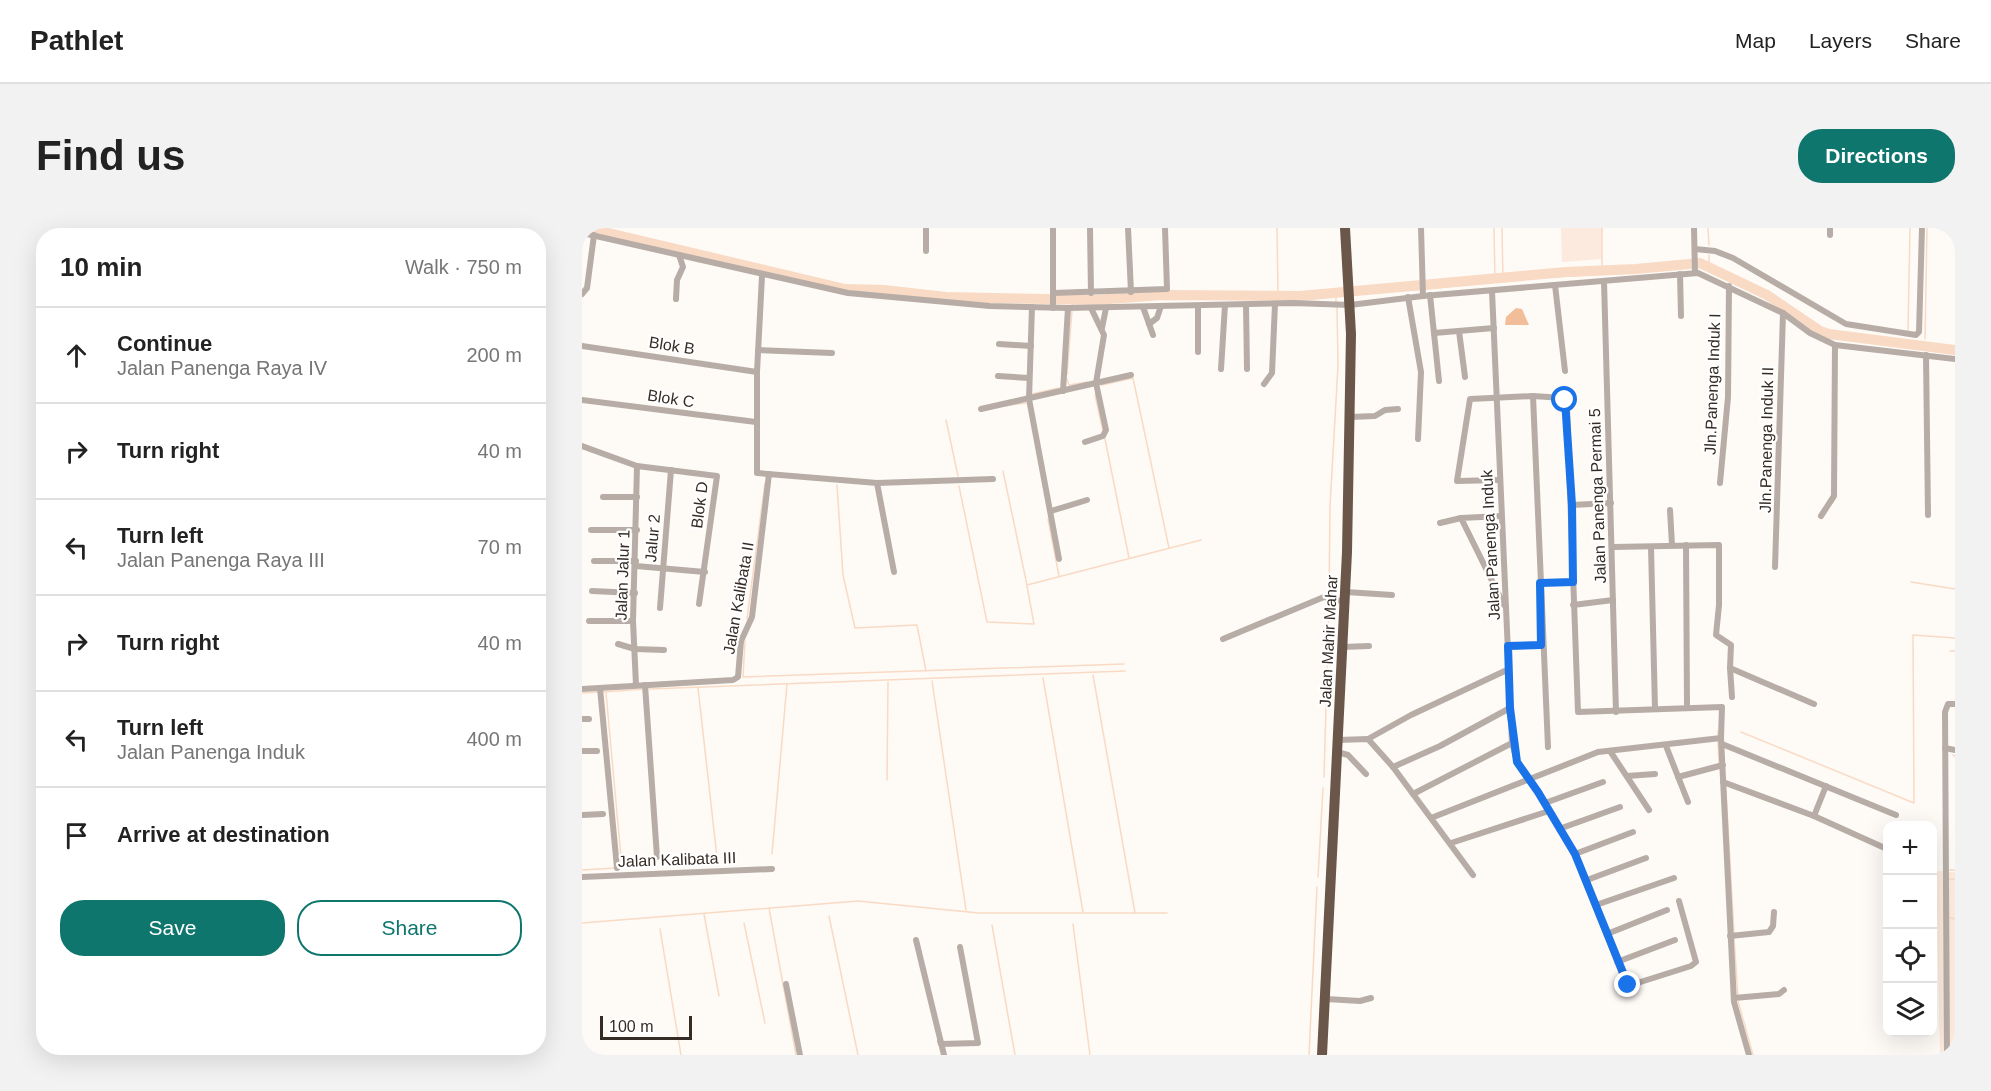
<!DOCTYPE html>
<meta charset="utf-8">
<style>
:root{--surface:#fff;--page:#f2f2f2;--text:#222;--muted:#767676;--line:#e0e0e0;--accent:#0f766e}
body{margin:0;font-family:Arial,sans-serif;background:var(--page);color:var(--text)}
.controls{position:absolute;right:18px;bottom:18px;display:grid;overflow:hidden;border-radius:12px;box-shadow:0 6px 24px #0002}
.controls button{width:54px;height:54px;display:grid;place-items:center;padding:0;border:0;border-bottom:2px solid var(--line);background:var(--surface);color:var(--text);font:30px sans-serif}
.scale{position:absolute;left:18px;bottom:15px;width:92px;box-sizing:border-box;padding-left:6px;border:3px solid #352c26;border-top:0;font-size:16px;line-height:21px;white-space:nowrap;color:#352c26;-webkit-text-stroke:4px #fff;paint-order:stroke}
.stop{position:absolute;width:18px;height:18px;margin:-14px;border:4px solid #1a73e8;border-radius:50%;background:#fff}
.stop.end{background:#1a73e8;border-color:#fff;box-shadow:0 2px 6px #0008}
.list{margin:0;padding:0;list-style:none}
h2{display:flex;justify-content:space-between;align-items:center;height:78px;margin:0;padding:0 24px;font-size:26px}
h2 small{font-size:20px;font-weight:400;color:var(--muted)}
.list li{display:grid;grid-template-columns:39px 1fr auto;gap:18px;align-items:center;box-sizing:border-box;height:96px;padding:0 24px;border-top:2px solid var(--line)}
.list b{display:block;font-size:22px;white-space:nowrap}
.list p{margin:0;font-size:20px;white-space:nowrap;color:var(--muted)}
.list em{font-size:20px;font-style:normal;color:var(--muted)}
.actions{display:flex;gap:12px;padding:18px 24px}
.actions a{flex:1;padding:14px 0;border:2px solid var(--accent);border-radius:24px;text-align:center;font-size:21px;color:var(--accent)}
.actions .main{background:var(--accent);color:#fff}
.icon{flex:none;width:33px;height:33px;fill:none;stroke:currentColor;stroke-width:2;stroke-linecap:round;stroke-linejoin:round}
.map{position:relative;flex:none;width:1373px;height:827px;overflow:hidden;border-radius:24px}
header{display:flex;align-items:center;gap:36px;box-sizing:border-box;height:84px;padding:0 30px;background:var(--surface);border-bottom:2px solid var(--line)}
header strong{font-size:28px}
nav{display:flex;gap:33px;margin-inline-start:auto;font-size:21px}
.intro{display:flex;align-items:center;justify-content:space-between;box-sizing:border-box;height:144px;padding:0 36px}
h1{margin:0;font-size:42px}
.button{padding:15px 27px;border-radius:24px;background:var(--accent);color:#fff;font-size:21px;font-weight:700}
main{display:flex;gap:36px;padding:0 36px}
aside{flex:1;background:var(--surface);border-radius:24px;box-shadow:0 6px 24px #0002}
.map>svg:first-child{display:block}
</style>
<header>
<strong>Pathlet</strong>
<nav><a>Map</a><a>Layers</a><a>Share</a></nav>
</header>
<div class="intro"><h1>Find us</h1><a class="button">Directions</a></div>
<main>
<aside>
<h2>10 min<small>Walk · 750 m</small></h2>
<ul class="list">
<li><svg class="icon" aria-label="ahead" viewBox="0 0 24 24"><path d="M12 20V5M6 11l6-6 6 6"/></svg><div><b>Continue</b><p>Jalan Panenga Raya IV</p></div><em>200 m</em></li>
<li><svg class="icon" aria-label="right" viewBox="0 0 24 24"><path d="M7 20v-9h11M14 6l5 5-5 5"/></svg><div><b>Turn right</b></div><em>40 m</em></li>
<li><svg class="icon" aria-label="left" viewBox="0 0 24 24"><path d="M17 20v-9H6M10 6l-5 5 5 5"/></svg><div><b>Turn left</b><p>Jalan Panenga Raya III</p></div><em>70 m</em></li>
<li><svg class="icon" aria-label="right" viewBox="0 0 24 24"><path d="M7 20v-9h11M14 6l5 5-5 5"/></svg><div><b>Turn right</b></div><em>40 m</em></li>
<li><svg class="icon" aria-label="left" viewBox="0 0 24 24"><path d="M17 20v-9H6M10 6l-5 5 5 5"/></svg><div><b>Turn left</b><p>Jalan Panenga Induk</p></div><em>400 m</em></li>
<li><svg class="icon" aria-label="arrive" viewBox="0 0 24 24"><path d="M6 21V4h12l-3 4 3 4H6"/></svg><div><b>Arrive at destination</b></div></li>
</ul>
<div class="actions"><a class="main">Save</a><a>Share</a></div>
</aside>
<div class="map">
<svg width="1373" height="827" viewBox="0 0 1373 827">
<rect width="100%" height="100%" fill="#fefaf6"/>
<g fill="#fceade">
<polygon points="979,0 1020,0 1020,31 980,34"/>
<polygon points="1354,643 1373,644 1373,827 1358,827"/>
</g>
<polygon fill="#f2be99" points="934,80 940,81 947,97 923,97 924,89"/>
<g fill="none" stroke-linecap="round" stroke-linejoin="round">
<g stroke="#f9dac4" stroke-width="1.5">
<polyline points="695,0 696,68"/>
<polyline points="912,0 913,52"/>
<polyline points="920,0 921,51"/>
<polyline points="1126,0 1127,17"/>
<polyline points="1127,27 1127,39"/>
<polyline points="1020,43 1020,0"/>
<polyline points="844,61 950,50 1049,45 1107,35"/>
<polyline points="754,66 754,74"/>
<polyline points="781,66 840,61"/>
<polyline points="491,78 491,72"/>
<polyline points="1326,103 1328,0"/>
<polyline points="1343,111 1345,0"/>
<polyline points="485,146 490,82"/>
<polyline points="485,151 487,157 505,154"/>
<polyline points="520,157 551,150 587,320"/>
<polyline points="450,166 477,160"/>
<polyline points="513,167 521,203"/>
<polyline points="421,178 444,175"/>
<polyline points="364,192 376,248"/>
<polyline points="523,211 547,330"/>
<polyline points="421,243 445,357 619,312"/>
<polyline points="255,257 261,347 273,400 335,397 344,443"/>
<polyline points="377,258 405,394 452,396 445,358"/>
<polyline points="466,291 477,348"/>
<polyline points="1329,354 1373,361"/>
<polyline points="747,368 748,278 756,138 755,79"/>
<polyline points="165,391 183,255"/>
<polyline points="163,413 161,449 542,436"/>
<polyline points="1368,423 1373,423"/>
<polyline points="511,447 553,685"/>
<polyline points="461,450 501,684"/>
<polyline points="350,453 384,682"/>
<polyline points="116,460 136,638"/>
<polyline points="67,461 543,443"/>
<polyline points="22,464 62,461"/>
<polyline points="0,465 17,464"/>
<polyline points="24,465 40,640 38,640"/>
<polyline points="1136,503 1136,509"/>
<polyline points="1159,504 1332,575 1331,407 1373,410"/>
<polyline points="1136,514 1137,536"/>
<polyline points="1371,527 1373,528"/>
<polyline points="742,549 747,372"/>
<polyline points="305,552 306,454"/>
<polyline points="1144,563 1152,705"/>
<polyline points="190,626 205,456"/>
<polyline points="0,642 33,640"/>
<polyline points="1368,642 1373,642"/>
<polyline points="736,649 741,560"/>
<polyline points="1365,651 1373,651"/>
<polyline points="187,680 214,827"/>
<polyline points="122,686 137,768"/>
<polyline points="247,688 276,827"/>
<polyline points="1366,689 1373,691"/>
<polyline points="0,695 276,673 397,685 585,685"/>
<polyline points="162,695 183,795"/>
<polyline points="491,696 508,827"/>
<polyline points="410,697 433,827"/>
<polyline points="78,701 99,827"/>
<polyline points="1152,710 1156,768"/>
<polyline points="1156,773 1171,827"/>
<polyline points="727,827 735,659"/>
</g>
<polyline stroke="#f9dac4" stroke-width="10" points="5,0 263,61 302,62 364,69 514,72 580,67 718,68 984,44 1054,41 1118,35 1185,67 1238,103 1247,106 1373,122"/>
<g stroke="#b7ada6" stroke-width="6">
<polyline points="344,0 344,23"/>
<polyline points="471,0 471,80"/>
<polyline points="508,0 509,65"/>
<polyline points="546,0 549,64"/>
<polyline points="839,0 841,68"/>
<polyline points="1112,0 1113,45"/>
<polyline points="0,5 266,65 408,78 486,80 711,75 768,77 841,68 1116,45 1201,85 1228,105 1253,117 1373,131"/>
<polyline points="1248,7 1248,0"/>
<polyline points="1113,21 1133,23 1151,30 1264,96 1334,107 1337,104 1340,0"/>
<polyline points="1098,46 1099,88"/>
<polyline points="180,48 175,144 175,245 295,255 411,251"/>
<polyline points="1022,53 1034,484"/>
<polyline points="973,57 983,143"/>
<polyline points="910,63 930,515 936,537 956,564 993,626 1044,756 1049,757 1109,738 1114,734 1097,673"/>
<polyline points="471,65 585,61 583,0"/>
<polyline points="0,66 5,60 12,7"/>
<polyline points="848,67 857,153"/>
<polyline points="826,69 839,144 836,211"/>
<polyline points="94,71 95,52 101,39 97,27"/>
<polyline points="664,77 665,141"/>
<polyline points="450,79 447,171 477,331"/>
<polyline points="561,79 571,107"/>
<polyline points="567,96 575,90 579,78"/>
<polyline points="520,100 524,80"/>
<polyline points="877,103 883,149"/>
<polyline points="852,105 912,100"/>
<polyline points="417,116 449,118"/>
<polyline points="0,118 175,144"/>
<polyline points="176,122 250,125"/>
<polyline points="616,124 616,78"/>
<polyline points="1344,127 1346,287"/>
<polyline points="639,141 643,77"/>
<polyline points="416,148 447,150"/>
<polyline points="682,156 690,145 693,76"/>
<polyline points="481,163 486,80"/>
<polyline points="951,168 966,519"/>
<polyline points="0,172 174,194"/>
<polyline points="399,181 549,147"/>
<polyline points="768,189 793,188 803,182 816,181"/>
<polyline points="503,214 521,208 524,202 514,155 522,107 509,80"/>
<polyline points="0,218 55,238 135,248 117,376"/>
<polyline points="917,252 875,253 888,171 951,168 981,170 985,180 996,484 1140,479 1139,510 1152,774 1167,827"/>
<polyline points="295,255 312,344"/>
<polyline points="1138,255 1146,169 1147,58"/>
<polyline points="21,269 55,269"/>
<polyline points="990,277 1029,275"/>
<polyline points="1088,282 1090,317"/>
<polyline points="469,283 505,272"/>
<polyline points="919,288 879,290 922,377"/>
<polyline points="1239,288 1252,268 1253,117"/>
<polyline points="858,295 879,290"/>
<polyline points="9,302 55,302"/>
<polyline points="1104,317 1105,479"/>
<polyline points="1031,319 1137,317 1137,377 1134,407 1149,417 1148,440 1232,476"/>
<polyline points="1069,319 1073,481"/>
<polyline points="12,333 54,333"/>
<polyline points="54,338 123,344"/>
<polyline points="1193,339 1201,85"/>
<polyline points="958,355 991,354"/>
<polyline points="10,363 53,365"/>
<polyline points="764,364 810,367"/>
<polyline points="991,377 1031,372"/>
<polyline points="78,380 89,242"/>
<polyline points="7,393 51,393"/>
<polyline points="641,411 742,369 763,374"/>
<polyline points="36,416 53,421 82,422"/>
<polyline points="926,418 959,417"/>
<polyline points="761,419 787,418"/>
<polyline points="1148,440 1150,469"/>
<polyline points="54,457 51,393 55,238"/>
<polyline points="63,457 75,629"/>
<polyline points="18,460 35,640"/>
<polyline points="0,461 151,452 156,449 159,413 170,389 187,246"/>
<polyline points="0,491 7,491"/>
<polyline points="786,511 829,487 927,441"/>
<polyline points="756,512 786,511 811,539 891,647"/>
<polyline points="1140,516 1314,587"/>
<polyline points="1084,518 1106,574"/>
<polyline points="1363,520 1373,522"/>
<polyline points="0,523 15,523"/>
<polyline points="1028,523 1067,582"/>
<polyline points="755,524 766,527 784,546"/>
<polyline points="811,539 858,518 928,480"/>
<polyline points="1045,548 1073,546"/>
<polyline points="1096,549 1141,537"/>
<polyline points="1141,554 1232,588 1305,621"/>
<polyline points="831,566 930,515"/>
<polyline points="963,575 1021,554"/>
<polyline points="0,587 21,586"/>
<polyline points="1232,588 1244,558"/>
<polyline points="849,590 1016,524 1139,510"/>
<polyline points="977,601 1038,579"/>
<polyline points="869,615 967,583"/>
<polyline points="993,626 1051,604"/>
<polyline points="0,649 190,641"/>
<polyline points="1005,652 1064,630"/>
<polyline points="1014,677 1092,650"/>
<polyline points="1025,706 1085,682"/>
<polyline points="1148,708 1187,704 1191,698 1192,684"/>
<polyline points="334,712 362,827"/>
<polyline points="1035,734 1093,712"/>
<polyline points="204,756 218,827"/>
<polyline points="1152,770 1197,766 1202,762"/>
<polyline points="744,771 778,773 789,770"/>
<polyline points="358,813 359,816 396,815 378,719"/>
<polyline points="1365,827 1363,484 1366,476 1373,476"/>
</g>
<polyline stroke="#6a5749" stroke-width="10" points="740,827 765,324 769,106 763,0"/>
</g>
<g fill="none" stroke-linecap="round" stroke-linejoin="round">
<polyline stroke="#1a73e8" stroke-width="8" points="983,172 990,277 991,354 958,355 959,417 926,418 928,480 935,534 956,564 993,626 1046,757"/>
</g>
<g text-anchor="middle" stroke-width="4.5" stroke-linejoin="round" paint-order="stroke">
<g font-size="16" fill="#352c26" stroke="#fff">
<text transform="translate(90 117) rotate(9)" y="6">Blok B</text>
<text transform="translate(1130 156) rotate(-88)" y="6">Jln.Panenga Induk I</text>
<text transform="translate(89 170) rotate(9)" y="6">Blok C</text>
<text transform="translate(1184 212) rotate(-89)" y="6">Jln.Panenga Induk II</text>
<text transform="translate(1015 268) rotate(-92)" y="6">Jalan Panenga Permai 5</text>
<text transform="translate(117 277) rotate(-83)" y="6">Blok D</text>
<text transform="translate(70 310) rotate(-85)" y="6">Jalur 2</text>
<text transform="translate(908 317) rotate(-93)" y="6">Jalan Panenga Induk</text>
<text transform="translate(40 347) rotate(-88)" y="6">Jalan Jalur 1</text>
<text transform="translate(156 370) rotate(-80)" y="6">Jalan Kalibata II</text>
<text transform="translate(746 413) rotate(-87)" y="6">Jalan Mahir Mahar</text>
<text transform="translate(95 631) rotate(-2)" y="6">Jalan Kalibata III</text>
</g>
</g>
</svg>
<div class="controls">
<button>+</button>
<button>−</button>
<button><svg class="icon" aria-label="locate" viewBox="0 0 24 24"><circle cx="12" cy="12" r="6"/><path d="M12 2v4M12 18v4M2 12h4M18 12h4"/></svg></button>
<button><svg class="icon" aria-label="layers" viewBox="0 0 24 24"><path d="M12 4l9 5-9 5-9-5zM3 14l9 5 9-5"/></svg></button>
</div>
<div class="scale">100 m</div>
<div class="stop" style="left:983px;top:172px"></div>
<div class="stop end" style="left:1046px;top:757px"></div>
</div>
</main>
